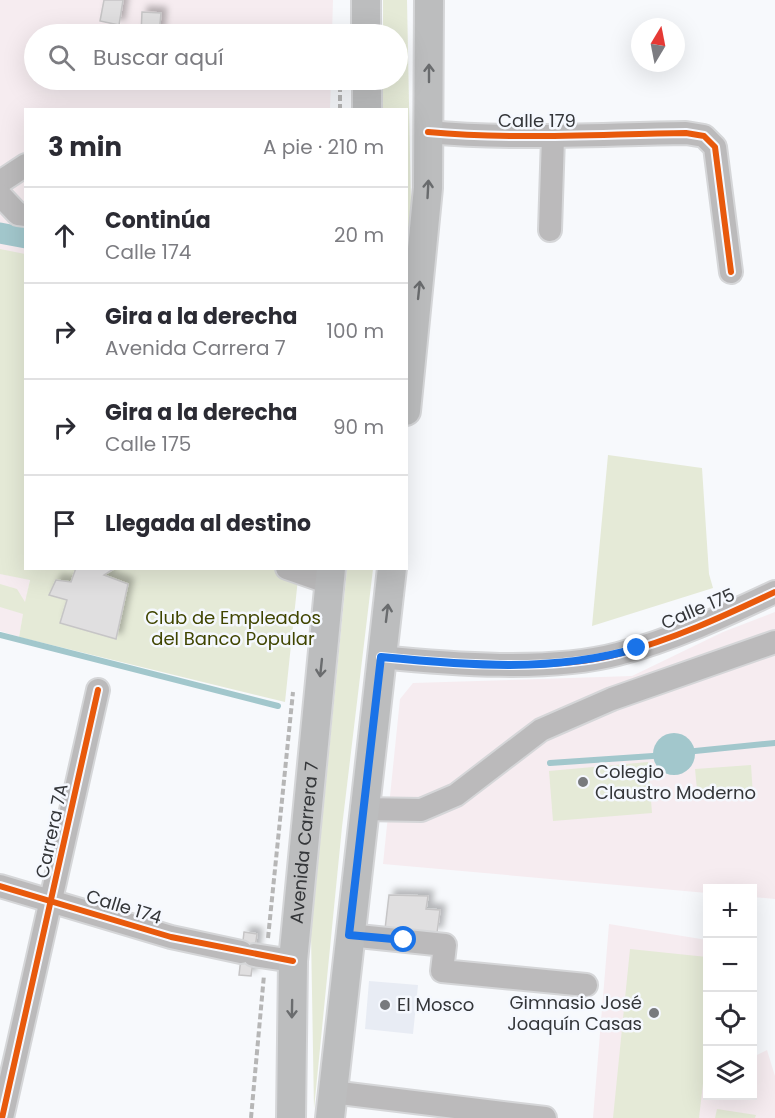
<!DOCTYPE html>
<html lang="es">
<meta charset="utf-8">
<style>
:root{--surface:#fff;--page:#f2f2f3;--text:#2b2b33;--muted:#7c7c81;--line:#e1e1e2}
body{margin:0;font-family:Poppins,sans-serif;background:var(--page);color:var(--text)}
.controls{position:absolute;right:18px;bottom:18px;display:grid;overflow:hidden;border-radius:0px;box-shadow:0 6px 24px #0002}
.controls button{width:54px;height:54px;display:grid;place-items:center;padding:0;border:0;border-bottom:2px solid var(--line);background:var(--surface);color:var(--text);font:30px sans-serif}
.compass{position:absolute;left:631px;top:18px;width:54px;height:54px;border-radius:50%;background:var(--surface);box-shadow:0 6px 24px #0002;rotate:10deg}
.stop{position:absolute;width:18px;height:18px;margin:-14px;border:4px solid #1a73e8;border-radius:50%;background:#fff}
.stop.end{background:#1a73e8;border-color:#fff;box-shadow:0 2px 6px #0008}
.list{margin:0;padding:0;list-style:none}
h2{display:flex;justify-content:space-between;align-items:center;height:78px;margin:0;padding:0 24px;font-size:26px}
h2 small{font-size:20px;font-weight:400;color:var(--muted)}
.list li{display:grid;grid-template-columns:39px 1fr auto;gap:18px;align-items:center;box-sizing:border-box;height:96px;padding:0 24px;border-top:2px solid var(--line)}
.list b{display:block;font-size:22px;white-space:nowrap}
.list p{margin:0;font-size:20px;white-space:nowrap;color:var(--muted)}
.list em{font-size:20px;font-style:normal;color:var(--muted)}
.icon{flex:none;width:33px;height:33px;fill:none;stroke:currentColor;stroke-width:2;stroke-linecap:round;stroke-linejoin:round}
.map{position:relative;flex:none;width:775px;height:1118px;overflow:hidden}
.search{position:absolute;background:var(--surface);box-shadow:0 6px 24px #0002;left:24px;top:24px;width:384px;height:66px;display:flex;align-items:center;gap:15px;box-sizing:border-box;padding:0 21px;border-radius:33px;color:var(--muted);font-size:22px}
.panel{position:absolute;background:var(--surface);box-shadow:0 6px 24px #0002;left:24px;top:108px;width:384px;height:462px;border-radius:0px}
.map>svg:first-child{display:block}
</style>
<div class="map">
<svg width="775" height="1118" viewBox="0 0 775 1118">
<defs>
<filter id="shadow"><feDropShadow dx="5.5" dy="-5.5" stdDeviation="3" flood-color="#0004"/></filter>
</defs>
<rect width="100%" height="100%" fill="#f7f9fc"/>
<polygon fill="#e8ecf4" points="369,981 418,985 413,1034 365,1029"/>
<g fill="#f6ecf0">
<polygon points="0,0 333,0 332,34 34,34 34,80 331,80 330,109 26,110 26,568 32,569 19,637 0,631"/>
<polygon points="775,612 775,899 753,897 752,888 708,888 707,893 383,864 400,699 413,683 632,676 723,632"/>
<polygon points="609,924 707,940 708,1096 752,1096 753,1057 767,1050 775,1076 775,1118 593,1118"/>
</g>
<g fill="#e5ead7">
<polygon points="383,0 407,0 411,208 407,250 406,110 382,109 382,80 398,80 398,34 383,34"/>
<polygon points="0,249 25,254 26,568 299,569 285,702 19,637 23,614 0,607 0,584 17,589 25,602 30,580 0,574"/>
<polygon points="608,455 702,468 709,574 713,588 592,626"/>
<polygon points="347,569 373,569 342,827 314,1109 311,934"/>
<polygon points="648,762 652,813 553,821 549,771"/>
<polygon points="751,765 753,796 698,800 695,769"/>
<polygon points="630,949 707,957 708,1041 699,1118 613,1118"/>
<polygon points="717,1109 756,1115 755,1118 715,1118"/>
</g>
<circle fill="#a2c7cc" cx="674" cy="754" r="21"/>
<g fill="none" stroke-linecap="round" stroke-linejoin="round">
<g stroke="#a2c7cc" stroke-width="6">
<polyline points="0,635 278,706"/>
<polyline points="695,751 775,743"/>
<polyline points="550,763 653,756"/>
</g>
<polyline stroke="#a2c7cc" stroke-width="21" points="0,233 26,238"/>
</g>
<g fill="#e0dfe0" stroke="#c6c5c6" stroke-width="1.5" filter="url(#shadow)">
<polygon points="104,0 123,0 119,25 100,21"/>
<polygon points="142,12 161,13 159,34 141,34"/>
<polygon points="76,568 115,568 104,575 128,584 116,639 60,623 67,600 49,595 56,580 71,582"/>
<polygon points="389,895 428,896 426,909 440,910 437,933 385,929"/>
<polygon points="244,932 257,934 251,976 239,975"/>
</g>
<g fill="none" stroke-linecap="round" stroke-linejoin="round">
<defs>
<g id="minor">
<path d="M 428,132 C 514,140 600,134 686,133 L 704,136 L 715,147 L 731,272"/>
<polyline points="0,182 26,165"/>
<polyline points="0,195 18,214 26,215"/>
<polyline points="550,230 553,137"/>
<polyline points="287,568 330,583"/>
<path d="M 381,657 C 450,664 550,672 618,654 C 672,640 724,616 775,592"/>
<polyline points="362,809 421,810 456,795 541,730 612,699 775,642"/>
<polyline points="0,886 171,937 241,952"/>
<polyline points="349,935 445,945 442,971 586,985"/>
<polyline points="254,955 293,961"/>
<polyline points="332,1092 545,1118"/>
<polyline points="2,1118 98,690"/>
</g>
<g id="major">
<polyline points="366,0 366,34"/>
<polyline points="367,80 367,110"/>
<polyline points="406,411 428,188 429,0"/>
<path id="s1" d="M 291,1118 L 293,961 L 331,568"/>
<polyline points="330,1118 392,568"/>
</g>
</defs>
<use href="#minor" stroke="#d5d6d8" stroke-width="26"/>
<use href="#major" stroke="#d5d6d8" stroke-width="32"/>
<g stroke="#b6b6b6" stroke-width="4" stroke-dasharray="6 3" stroke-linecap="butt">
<polyline points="340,110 340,80"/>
<polyline points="268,938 293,692"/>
<polyline points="251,1118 264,975"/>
</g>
<use href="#minor" stroke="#bbbabb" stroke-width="22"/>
<use href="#major" stroke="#bcbdbe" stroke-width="28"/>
<defs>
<g id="cycleway">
<path d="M 428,132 C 514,140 600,134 686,133 L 704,136 L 715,147 L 731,272"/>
<path d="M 381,657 C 450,664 550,672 618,654 C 672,640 724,616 775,592"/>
<polyline points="0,886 171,937 293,961"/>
<polyline points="2,1118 98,690"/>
</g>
</defs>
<use href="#cycleway" stroke="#f5f8fe" stroke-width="10"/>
<use href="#cycleway" stroke="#e8590c" stroke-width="6"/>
</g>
<defs><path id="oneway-shaft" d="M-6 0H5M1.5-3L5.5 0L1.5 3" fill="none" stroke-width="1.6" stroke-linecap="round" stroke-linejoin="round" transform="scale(1.5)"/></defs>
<g stroke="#6a6c6e">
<use href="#oneway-shaft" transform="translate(429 73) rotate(-90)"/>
<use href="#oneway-shaft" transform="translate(428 189) rotate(-87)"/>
<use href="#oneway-shaft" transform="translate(419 290) rotate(-84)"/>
<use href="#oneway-shaft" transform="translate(387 613) rotate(-83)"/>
<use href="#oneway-shaft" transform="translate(321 668) rotate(96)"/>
<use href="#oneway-shaft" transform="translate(292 1009) rotate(91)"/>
</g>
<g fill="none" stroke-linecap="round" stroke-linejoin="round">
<path stroke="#1a73e8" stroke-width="8" d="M 404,940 L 349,935 L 381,657 C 464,665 556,673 637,648"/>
</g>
<g fill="#787a7d" stroke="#f5f8fe" stroke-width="2">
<circle cx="583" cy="782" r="6"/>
<circle cx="385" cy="1005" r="6"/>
<circle cx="654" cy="1013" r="6"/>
</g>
<g text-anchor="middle" stroke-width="5" stroke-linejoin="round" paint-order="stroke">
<g font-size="18" fill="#343639" stroke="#f5f8fe">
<text x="537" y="127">Calle 179</text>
<text transform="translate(698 609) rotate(-23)" y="6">Calle 175</text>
<text transform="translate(52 831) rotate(-78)" y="6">Carrera 7A</text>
<text dy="6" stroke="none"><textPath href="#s1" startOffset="276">Avenida Carrera 7</textPath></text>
<text transform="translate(124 907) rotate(17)" y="6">Calle 174</text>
</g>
<g font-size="18" fill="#404500" stroke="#f5f8fe">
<text x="233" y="624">Club de Empleados<tspan x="233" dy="21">del Banco Popular</tspan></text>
</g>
<g font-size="18" fill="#343639" stroke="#f5f8fe" text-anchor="start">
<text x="595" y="778">Colegio<tspan x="595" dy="21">Claustro Moderno</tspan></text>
<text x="642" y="1009" text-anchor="end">Gimnasio José<tspan x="642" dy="21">Joaquín Casas</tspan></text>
<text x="397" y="1011">El Mosco</text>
</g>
</g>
</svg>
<div class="controls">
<button>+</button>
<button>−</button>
<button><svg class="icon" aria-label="locate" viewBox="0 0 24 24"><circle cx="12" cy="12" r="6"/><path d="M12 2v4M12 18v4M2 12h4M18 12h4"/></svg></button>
<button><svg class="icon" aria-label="layers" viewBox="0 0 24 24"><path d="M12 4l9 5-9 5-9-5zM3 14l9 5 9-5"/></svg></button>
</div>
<svg class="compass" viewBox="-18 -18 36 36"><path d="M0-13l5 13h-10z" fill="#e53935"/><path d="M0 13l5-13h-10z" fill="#7c7c81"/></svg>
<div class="stop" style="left:404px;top:940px"></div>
<div class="stop end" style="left:637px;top:648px"></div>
<div class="search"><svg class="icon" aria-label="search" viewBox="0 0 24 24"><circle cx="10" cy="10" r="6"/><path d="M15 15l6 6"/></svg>Buscar aquí</div>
<section class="panel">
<h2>3 min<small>A pie · 210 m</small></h2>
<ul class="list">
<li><svg class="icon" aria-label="ahead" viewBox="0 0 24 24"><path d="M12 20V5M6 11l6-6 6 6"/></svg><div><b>Continúa</b><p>Calle 174</p></div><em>20 m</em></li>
<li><svg class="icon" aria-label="right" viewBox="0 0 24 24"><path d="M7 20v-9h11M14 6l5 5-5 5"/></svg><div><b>Gira a la derecha</b><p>Avenida Carrera 7</p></div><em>100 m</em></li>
<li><svg class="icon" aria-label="right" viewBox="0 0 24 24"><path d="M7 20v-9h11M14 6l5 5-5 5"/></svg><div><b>Gira a la derecha</b><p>Calle 175</p></div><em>90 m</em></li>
<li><svg class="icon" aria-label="arrive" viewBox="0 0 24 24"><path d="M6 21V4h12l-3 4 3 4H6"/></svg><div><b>Llegada al destino</b></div></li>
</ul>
</section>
</div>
